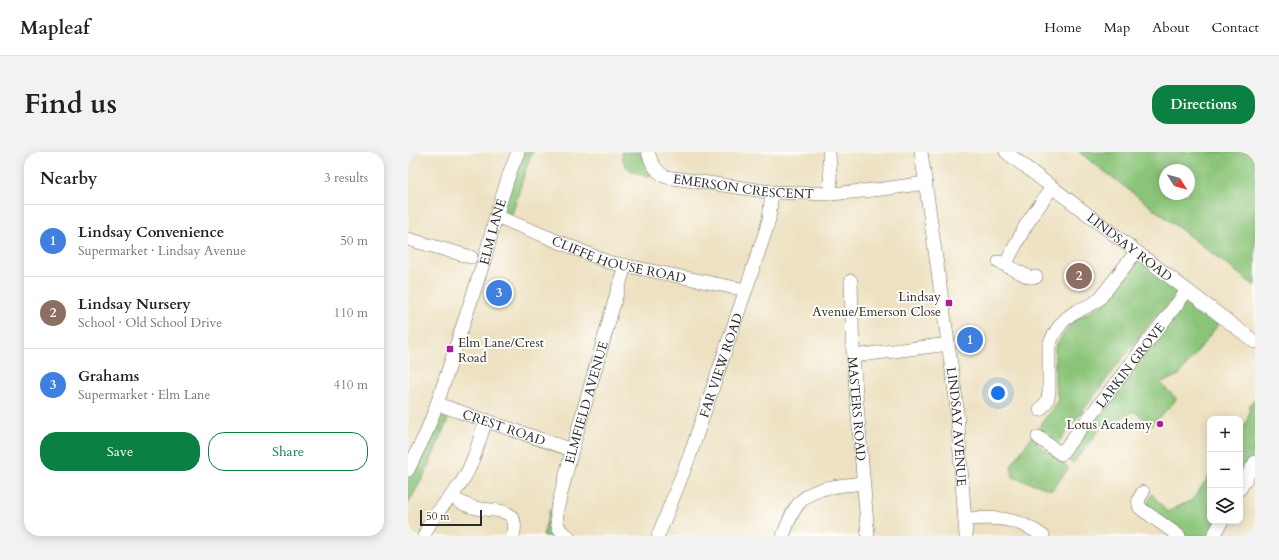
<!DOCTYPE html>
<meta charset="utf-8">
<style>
:root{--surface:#fff;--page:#f2f2f2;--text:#202124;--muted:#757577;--line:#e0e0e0;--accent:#0b8043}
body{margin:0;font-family:Cardo,serif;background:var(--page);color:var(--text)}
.controls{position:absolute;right:12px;bottom:12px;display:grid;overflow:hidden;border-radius:8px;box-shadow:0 2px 10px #0003}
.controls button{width:36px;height:36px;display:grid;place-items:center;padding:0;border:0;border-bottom:1px solid var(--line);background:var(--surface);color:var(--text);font:20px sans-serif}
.compass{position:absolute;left:751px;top:12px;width:36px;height:36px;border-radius:50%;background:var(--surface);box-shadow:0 2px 10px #0003;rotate:127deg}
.scale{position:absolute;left:12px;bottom:10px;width:62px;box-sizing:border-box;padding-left:4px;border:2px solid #2b2b2b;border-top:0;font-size:11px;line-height:14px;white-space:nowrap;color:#2b2b2b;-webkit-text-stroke:3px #fdfcf7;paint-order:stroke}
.you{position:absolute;left:590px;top:241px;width:14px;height:14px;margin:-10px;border:3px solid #fff;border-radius:50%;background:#1a73e8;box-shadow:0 0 0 6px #1a73e833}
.badge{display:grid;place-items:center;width:26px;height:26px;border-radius:50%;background:var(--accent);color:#fff;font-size:13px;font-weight:700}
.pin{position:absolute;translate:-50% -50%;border:2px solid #fff;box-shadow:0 1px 4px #0006}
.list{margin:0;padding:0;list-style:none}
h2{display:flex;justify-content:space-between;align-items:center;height:52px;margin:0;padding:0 16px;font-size:17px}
h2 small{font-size:13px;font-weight:400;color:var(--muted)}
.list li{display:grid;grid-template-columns:26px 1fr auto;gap:12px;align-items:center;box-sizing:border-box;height:72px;padding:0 16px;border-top:1px solid var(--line)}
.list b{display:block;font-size:15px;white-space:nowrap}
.list p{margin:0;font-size:13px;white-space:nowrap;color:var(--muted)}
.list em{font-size:13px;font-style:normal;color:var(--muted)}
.actions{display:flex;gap:8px;padding:12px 16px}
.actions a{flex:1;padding:9px 0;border:1px solid var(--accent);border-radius:16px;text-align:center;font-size:14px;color:var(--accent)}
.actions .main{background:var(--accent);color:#fff}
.icon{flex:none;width:22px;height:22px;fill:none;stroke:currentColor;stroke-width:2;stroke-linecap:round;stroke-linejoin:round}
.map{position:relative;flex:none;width:847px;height:384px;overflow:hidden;border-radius:16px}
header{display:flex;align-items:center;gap:24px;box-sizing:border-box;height:56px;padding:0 20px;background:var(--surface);border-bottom:1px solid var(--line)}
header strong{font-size:19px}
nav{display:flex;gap:22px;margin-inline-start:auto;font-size:14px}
.intro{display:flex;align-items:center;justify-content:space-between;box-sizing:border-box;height:96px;padding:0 24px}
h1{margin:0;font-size:28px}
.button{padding:10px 18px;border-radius:16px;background:var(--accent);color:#fff;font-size:14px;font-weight:700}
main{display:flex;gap:24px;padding:0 24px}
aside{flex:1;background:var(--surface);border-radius:16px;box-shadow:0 2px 10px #0003}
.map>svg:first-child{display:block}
</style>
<header>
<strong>Mapleaf</strong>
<nav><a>Home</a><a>Map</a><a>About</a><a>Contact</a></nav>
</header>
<div class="intro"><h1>Find us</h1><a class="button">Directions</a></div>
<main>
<aside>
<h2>Nearby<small>3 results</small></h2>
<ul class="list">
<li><span class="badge" style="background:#3f7fe0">1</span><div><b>Lindsay Convenience</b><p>Supermarket · Lindsay Avenue</p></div><em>50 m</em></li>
<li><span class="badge" style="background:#8d6e63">2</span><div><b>Lindsay Nursery</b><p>School · Old School Drive</p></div><em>110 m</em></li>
<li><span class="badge" style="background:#3f7fe0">3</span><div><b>Grahams</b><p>Supermarket · Elm Lane</p></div><em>410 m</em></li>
</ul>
<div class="actions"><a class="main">Save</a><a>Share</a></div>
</aside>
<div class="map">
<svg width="847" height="384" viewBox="0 0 847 384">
<rect width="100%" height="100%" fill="#fdfcf7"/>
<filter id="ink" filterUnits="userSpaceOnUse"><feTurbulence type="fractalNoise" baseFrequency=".025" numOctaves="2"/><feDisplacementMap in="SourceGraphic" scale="8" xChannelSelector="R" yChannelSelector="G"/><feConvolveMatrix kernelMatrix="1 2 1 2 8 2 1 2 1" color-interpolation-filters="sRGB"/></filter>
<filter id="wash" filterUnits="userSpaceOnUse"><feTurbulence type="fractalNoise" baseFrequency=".012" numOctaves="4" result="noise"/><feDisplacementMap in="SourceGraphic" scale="16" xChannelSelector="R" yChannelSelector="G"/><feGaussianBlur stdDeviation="0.9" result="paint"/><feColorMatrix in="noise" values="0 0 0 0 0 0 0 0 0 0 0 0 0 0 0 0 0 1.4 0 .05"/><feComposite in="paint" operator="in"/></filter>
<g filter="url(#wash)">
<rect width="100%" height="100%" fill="#ede1c1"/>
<g fill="#8ac478" stroke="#5a7852" fill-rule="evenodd">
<polygon points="116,0 125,0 120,10 103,66 96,58 97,51"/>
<path d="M 214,0 L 237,0 L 244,22 L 241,24 C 226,21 214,18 214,0 Z"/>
<path d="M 671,0 L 847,0 L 847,134 ZM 757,18 L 781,18 L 781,42 L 757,42 Z"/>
<polygon points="734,104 774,135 753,162 748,163 649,292 627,290 661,316 644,338 605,325 603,314 650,248 647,231 647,195 665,168 698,151"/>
<polygon points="783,142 813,169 771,223 752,231 769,247 743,274 726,259 692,277 665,311 653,302"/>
<polygon points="847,246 847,293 843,310 832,329 832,283 840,266 842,253"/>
<polygon points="33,260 40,260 42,262 18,320 0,352 0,327 29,266"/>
<polygon points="802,323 802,369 811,369 803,384 778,384 738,355 744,342 759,360 784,348"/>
<polygon points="142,357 145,370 152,384 135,384"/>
</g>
</g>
<g filter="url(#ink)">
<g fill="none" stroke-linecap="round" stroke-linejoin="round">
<defs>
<g id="minor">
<path id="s1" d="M 240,0 C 243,11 248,20 258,25 L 364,40 L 423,42 L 475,37 L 518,31"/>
<polyline points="421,0 423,42"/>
<path id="s2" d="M 513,0 L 548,247 L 558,384"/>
<path id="s3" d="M 598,0 L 847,190"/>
<path id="s4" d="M 88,64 L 200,110 L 338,138"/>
<polyline points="0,87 63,105"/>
<polyline points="591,110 621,125 628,125"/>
<polyline points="597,113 618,73 644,35"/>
<path id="s5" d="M 443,129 L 445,204 L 460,384"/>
<polyline points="445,204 541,192"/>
<path id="s6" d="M 29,252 L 164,298"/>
<path d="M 632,258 L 639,249 L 641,241 L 641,193 C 646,181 655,167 667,160 C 676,155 685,154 692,146 L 728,100"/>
<path id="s7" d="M 630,285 L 653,302 L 779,139"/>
<path id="s8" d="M 0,318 L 18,281 L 29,252 L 76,109 L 88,64 L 102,20 L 110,0"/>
<polyline points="832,337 847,310"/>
<path d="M 735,340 C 731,346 729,349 732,356 L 771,384"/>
<path d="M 43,344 C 51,350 59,354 68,356 C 87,360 113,354 105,384"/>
<path d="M 557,367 C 588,365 609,365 635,384"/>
<path d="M 16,384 C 25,360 40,351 53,331 C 65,313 71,289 78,268"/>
<path id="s9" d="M 160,384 C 149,379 148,370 149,358 L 164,298 L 217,113"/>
<path id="s10" d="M 250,384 L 282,303 L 358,78 L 361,67 L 364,40"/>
<path d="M 375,384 C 379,374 382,364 388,355 C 403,333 432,334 456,331"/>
<polyline points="805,384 814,369"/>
</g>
</defs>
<use href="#minor" stroke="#6f6b60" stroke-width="14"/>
<use href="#minor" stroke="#fff" stroke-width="13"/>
</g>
</g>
<g fill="#b5179e" stroke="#fdfcf7" stroke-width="1.5">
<rect x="537" y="147" width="8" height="8" rx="2"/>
<rect x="38" y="193" width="8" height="8" rx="2"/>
<circle cx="752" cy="272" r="4"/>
</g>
<g text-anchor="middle" stroke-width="4" stroke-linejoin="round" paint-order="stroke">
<g font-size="13" fill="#2b2b2b" stroke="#fdfcf7">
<text dy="5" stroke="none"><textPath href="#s1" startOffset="110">EMERSON CRESCENT</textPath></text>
<text dy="5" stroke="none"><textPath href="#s8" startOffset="253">ELM LANE</textPath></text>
<text dy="5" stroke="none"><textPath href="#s3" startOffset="156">LINDSAY ROAD</textPath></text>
<text dy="5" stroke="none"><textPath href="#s4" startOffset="131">CLIFFE HOUSE ROAD</textPath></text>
<text dy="5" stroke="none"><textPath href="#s10" startOffset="182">FAR VIEW ROAD</textPath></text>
<text dy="5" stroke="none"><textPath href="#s7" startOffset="141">LARKIN GROVE</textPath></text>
<text dy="5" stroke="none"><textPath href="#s9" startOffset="142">ELMFIELD AVENUE</textPath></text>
<text dy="5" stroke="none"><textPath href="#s5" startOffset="128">MASTERS ROAD</textPath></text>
<text dy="5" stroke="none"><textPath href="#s6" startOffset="71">CREST ROAD</textPath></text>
<text dy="5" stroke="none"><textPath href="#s2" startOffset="277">LINDSAY AVENUE</textPath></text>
</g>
<g font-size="13" fill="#2b2b2b" stroke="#fdfcf7" text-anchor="end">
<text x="533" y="149">Lindsay<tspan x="533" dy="15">Avenue/Emerson Close</tspan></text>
<text x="50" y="195" text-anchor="start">Elm Lane/Crest<tspan x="50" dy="15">Road</tspan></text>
<text x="744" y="277">Lotus Academy</text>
</g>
</g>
</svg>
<div class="controls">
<button>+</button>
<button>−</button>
<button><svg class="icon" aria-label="layers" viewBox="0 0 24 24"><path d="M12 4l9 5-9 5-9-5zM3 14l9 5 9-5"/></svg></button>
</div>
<svg class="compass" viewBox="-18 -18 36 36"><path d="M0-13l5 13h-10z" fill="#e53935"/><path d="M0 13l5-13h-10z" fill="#757577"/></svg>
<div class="scale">50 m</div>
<div class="you"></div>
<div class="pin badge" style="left:562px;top:188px;background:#3f7fe0">1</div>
<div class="pin badge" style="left:671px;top:124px;background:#8d6e63">2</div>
<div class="pin badge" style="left:91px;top:141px;background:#3f7fe0">3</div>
</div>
</main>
